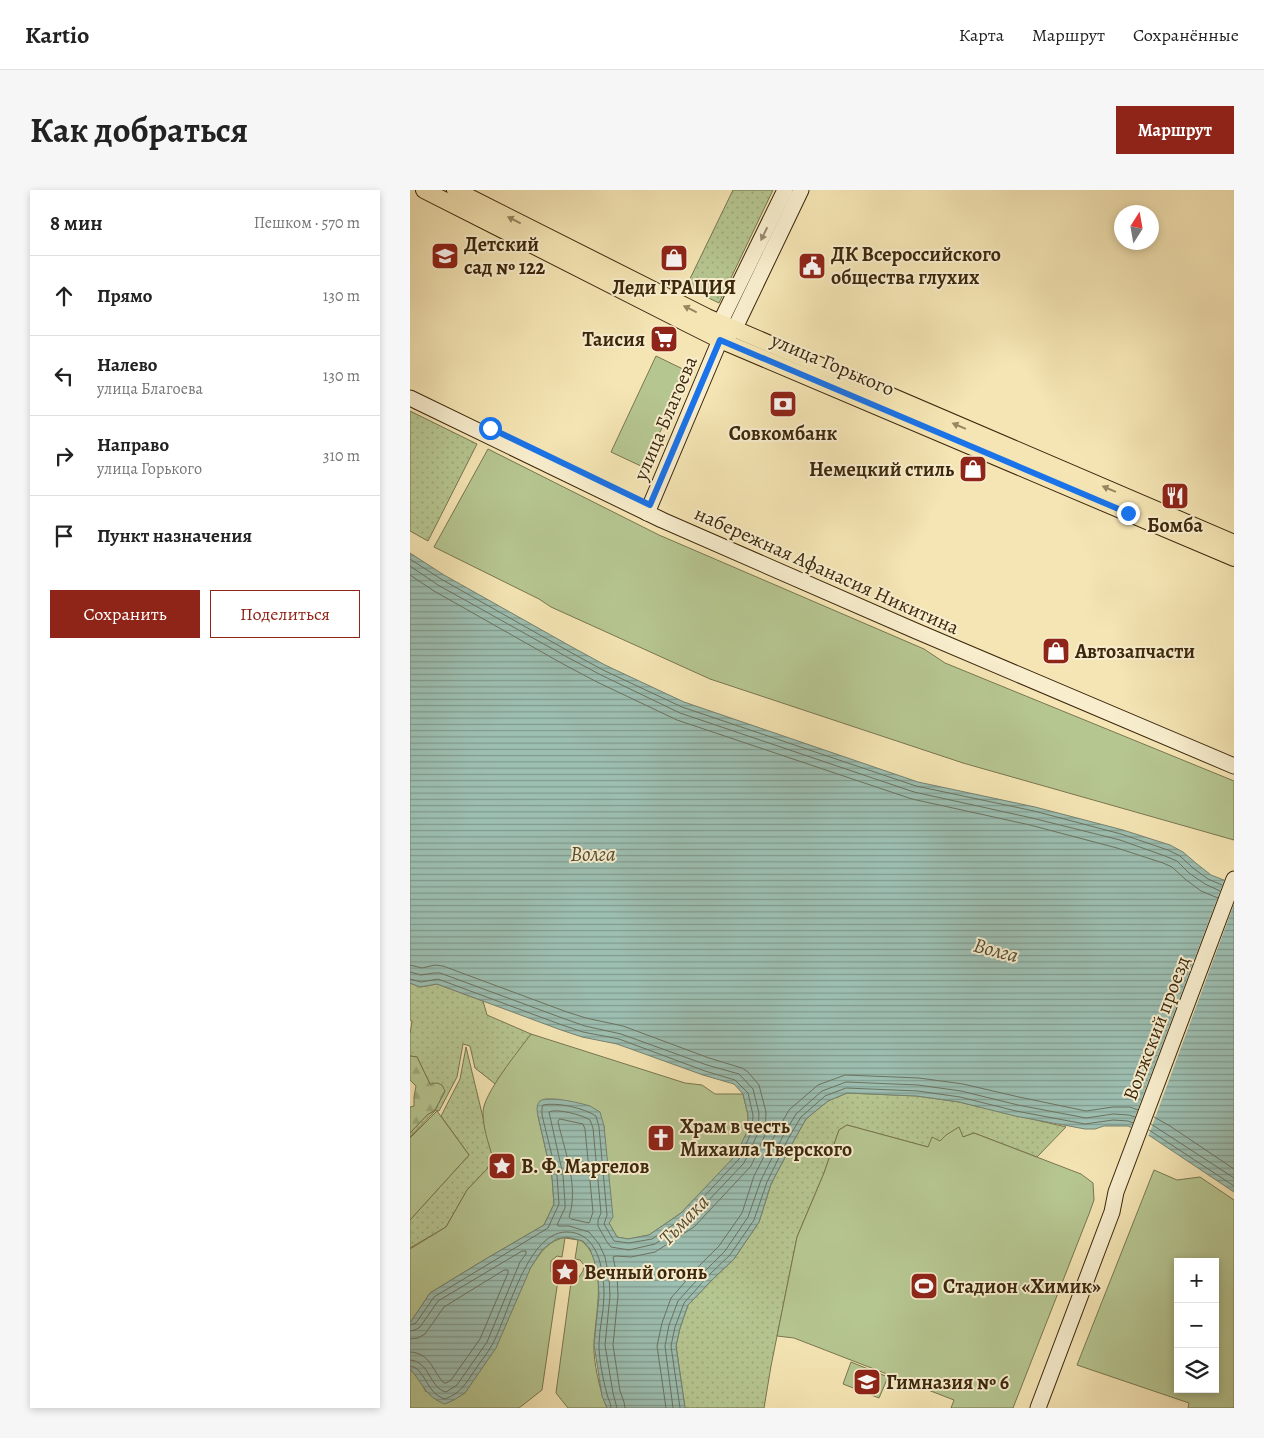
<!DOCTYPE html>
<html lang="ru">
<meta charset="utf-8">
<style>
:root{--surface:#fff;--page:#f6f6f6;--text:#222;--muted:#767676;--line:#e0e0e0;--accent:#8f2418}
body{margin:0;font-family:Alegreya,serif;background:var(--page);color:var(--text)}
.controls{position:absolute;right:15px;bottom:15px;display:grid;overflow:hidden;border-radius:0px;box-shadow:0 2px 8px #0003}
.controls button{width:45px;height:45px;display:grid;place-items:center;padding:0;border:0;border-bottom:1px solid var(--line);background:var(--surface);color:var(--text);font:25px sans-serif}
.compass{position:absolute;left:704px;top:15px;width:45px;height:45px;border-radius:50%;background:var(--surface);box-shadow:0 2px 8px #0003;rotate:11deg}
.stop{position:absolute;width:15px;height:15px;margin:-11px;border:4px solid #1a73e8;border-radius:50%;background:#fff}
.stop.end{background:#1a73e8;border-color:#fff;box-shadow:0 1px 5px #0008}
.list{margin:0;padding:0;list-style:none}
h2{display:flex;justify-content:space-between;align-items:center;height:65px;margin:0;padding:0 20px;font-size:21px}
h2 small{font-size:16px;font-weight:400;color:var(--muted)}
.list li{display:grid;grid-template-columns:32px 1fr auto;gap:15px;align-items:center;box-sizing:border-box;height:80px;padding:0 20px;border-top:1px solid var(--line)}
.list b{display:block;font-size:19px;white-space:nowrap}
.list p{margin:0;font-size:16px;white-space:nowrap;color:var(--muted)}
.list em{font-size:16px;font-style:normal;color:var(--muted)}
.actions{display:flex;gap:10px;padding:15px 20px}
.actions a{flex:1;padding:11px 0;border:1px solid var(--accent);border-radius:0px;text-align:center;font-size:18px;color:var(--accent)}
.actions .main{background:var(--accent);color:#fff}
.icon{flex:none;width:28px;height:28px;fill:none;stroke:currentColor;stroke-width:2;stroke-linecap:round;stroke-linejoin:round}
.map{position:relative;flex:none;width:824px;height:1218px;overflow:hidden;border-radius:0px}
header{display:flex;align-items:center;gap:30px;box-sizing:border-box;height:70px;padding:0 25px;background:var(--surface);border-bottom:1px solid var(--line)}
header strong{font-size:24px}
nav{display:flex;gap:28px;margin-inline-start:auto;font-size:18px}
.intro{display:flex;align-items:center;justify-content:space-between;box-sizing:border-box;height:120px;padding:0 30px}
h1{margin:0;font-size:35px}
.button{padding:12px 22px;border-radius:0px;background:var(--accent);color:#fff;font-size:18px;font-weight:700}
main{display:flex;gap:30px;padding:0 30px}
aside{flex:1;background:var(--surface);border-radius:0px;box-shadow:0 2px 8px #0003}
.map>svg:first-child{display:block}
</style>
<header>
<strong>Kartio</strong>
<nav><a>Карта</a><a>Маршрут</a><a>Сохранённые</a></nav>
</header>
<div class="intro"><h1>Как добраться</h1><a class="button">Маршрут</a></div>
<main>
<aside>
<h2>8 мин<small>Пешком · 570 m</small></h2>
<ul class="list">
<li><svg class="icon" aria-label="ahead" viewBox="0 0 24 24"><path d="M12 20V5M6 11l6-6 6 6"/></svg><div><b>Прямо</b></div><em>130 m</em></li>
<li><svg class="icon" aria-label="left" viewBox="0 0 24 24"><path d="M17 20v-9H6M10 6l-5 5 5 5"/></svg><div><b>Налево</b><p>улица Благоева</p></div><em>130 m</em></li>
<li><svg class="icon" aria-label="right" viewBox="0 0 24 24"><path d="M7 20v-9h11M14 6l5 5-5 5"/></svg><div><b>Направо</b><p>улица Горького</p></div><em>310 m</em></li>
<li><svg class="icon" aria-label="arrive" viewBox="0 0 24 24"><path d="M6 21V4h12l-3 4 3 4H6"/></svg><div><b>Пункт назначения</b></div></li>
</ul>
<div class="actions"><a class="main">Сохранить</a><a>Поделиться</a></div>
</aside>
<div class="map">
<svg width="824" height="1218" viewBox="0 0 824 1218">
<defs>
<pattern id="grass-dots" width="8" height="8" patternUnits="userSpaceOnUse" patternTransform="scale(1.25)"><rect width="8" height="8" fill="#b6c691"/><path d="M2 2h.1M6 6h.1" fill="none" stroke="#9daa7c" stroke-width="1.8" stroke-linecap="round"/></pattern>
<pattern id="forest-firs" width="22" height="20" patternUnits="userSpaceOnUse" patternTransform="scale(1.25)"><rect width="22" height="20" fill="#b6c691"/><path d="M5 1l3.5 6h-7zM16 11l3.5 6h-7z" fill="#9daa7c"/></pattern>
<pattern id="water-rules" width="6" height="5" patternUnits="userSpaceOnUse" patternTransform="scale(1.25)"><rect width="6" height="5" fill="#9dbfb2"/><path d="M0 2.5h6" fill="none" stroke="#819b8f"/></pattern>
</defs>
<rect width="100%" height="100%" fill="#f5e5b4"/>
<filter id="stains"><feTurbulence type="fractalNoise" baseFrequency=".004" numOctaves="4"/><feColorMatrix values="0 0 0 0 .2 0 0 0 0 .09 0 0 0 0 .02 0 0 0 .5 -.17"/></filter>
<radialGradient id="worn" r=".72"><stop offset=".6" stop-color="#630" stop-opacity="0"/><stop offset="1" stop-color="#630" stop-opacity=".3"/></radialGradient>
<g fill="url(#grass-dots)" stroke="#79764f">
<polygon points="323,0 363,0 309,113 276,97"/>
<polygon points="0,221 67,254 18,351 0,341"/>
<polygon points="0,793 10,797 27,794 73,811 77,825 121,844 121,851 89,897 65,878 60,856 53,854 47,887 29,921 26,920 0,947 0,943 17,925 25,920 35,901 20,894 7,867 0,866 0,844 2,831 0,830"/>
<polygon points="56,857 82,965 81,972 77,979 57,1000 36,1037 0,1058 0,1030 59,965 31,926 50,889"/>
<polygon points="437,903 507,906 549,912 656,937 627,967 564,943 553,947 536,945 530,951 518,957 437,935 429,940 414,983 387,1047 361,1176 354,1218 275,1218 266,1156 270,1138 278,1115 303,1089 324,1069 349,1032 361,994 383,952 396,929 418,911"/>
</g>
<polygon fill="url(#forest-firs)" stroke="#79764f" points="0,866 7,867 20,894 27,893 32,895 35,901 25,920 17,925 0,943 0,917 4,916 4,907 6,896 0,890"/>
<g fill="#b6c691" stroke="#79764f" fill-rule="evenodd">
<polygon points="246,166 279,182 233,277 201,262"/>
<polygon points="78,259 249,345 514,459 535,473 824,591 824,650 553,573 300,489 141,417 129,409 24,357"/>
<path d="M 121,844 L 275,893 L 292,895 L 305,904 L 333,904 L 338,925 L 338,940 L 326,966 L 271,1023 L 239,1045 L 218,1049 L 207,1047 L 199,1033 L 194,936 L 128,926 L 142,987 L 144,1014 L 134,1035 L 74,1070 L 20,1103 L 0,1133 L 0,1059 L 36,1037 L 57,1000 L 77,979 L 81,972 L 82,965 C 78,952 73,937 73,923 C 72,905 110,859 121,844 Z"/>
<polygon points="27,921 59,965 0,1030 0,948"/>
<polygon points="437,935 518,957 522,947 530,951 536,945 549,937 553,947 564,943 671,984 683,993 684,1010 679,1024 603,1218 541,1218 544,1210 384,1148 367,1146 387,1047 414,983 429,940"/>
<path d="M 744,980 L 767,990 L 790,987 L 824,1010 L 824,1218 L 778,1218 L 779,1213 L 667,1175 ZM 768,1072 L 805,1072 L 805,1199 L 768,1199 Z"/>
<path d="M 157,1047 C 162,1048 170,1049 174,1053 C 198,1076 185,1126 184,1154 C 183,1172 190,1201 197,1218 L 158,1218 L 146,1203 L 162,1085 L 169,1087 L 173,1081 L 174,1075 L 170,1070 L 165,1069 L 168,1050 L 155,1048 L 152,1067 L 147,1066 L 141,1071 L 141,1082 L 149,1083 L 132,1200 L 109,1218 L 0,1218 L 0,1179 L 9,1189 L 16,1202 L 121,1077 C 131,1062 138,1050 157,1047 Z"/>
<polygon points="441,1172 478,1187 469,1208 433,1194"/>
</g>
<path fill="url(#water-rules)" stroke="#768270" d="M 0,363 L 34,385 L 162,457 L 195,475 L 274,512 L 508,592 L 625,617 L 713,640 L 760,655 L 773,662 L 787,674 L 801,685 L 824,694 L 824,1002 L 740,946 L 718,936 L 694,936 L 685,939 L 675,939 L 605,926 L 549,912 L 507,906 L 437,903 L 418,911 L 396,929 L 383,952 L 361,994 L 349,1032 L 324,1069 L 303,1089 L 278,1115 L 270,1138 L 266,1156 L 275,1218 L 197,1218 L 192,1206 L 184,1155 L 189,1106 L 188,1088 L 184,1070 L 180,1059 L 173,1051 L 157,1047 L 146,1049 L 132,1060 L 121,1077 L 86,1158 L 55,1203 L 44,1210 L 35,1214 C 14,1206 14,1194 0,1179 L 0,1133 L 20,1103 L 74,1070 L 134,1035 L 144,1014 L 142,987 L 128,926 C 127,921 126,915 130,911 C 137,905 170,913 180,916 C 183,918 187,920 190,922 L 194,936 L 203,1027 L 199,1033 L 207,1047 L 218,1049 L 239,1045 L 271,1023 L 325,966 L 338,940 L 338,925 L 333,904 L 324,894 L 293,885 L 207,854 L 172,847 L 151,840 L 27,794 L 10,797 L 0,793 Z"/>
<polygon fill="#f5e5b4" points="815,688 824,691 824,714 738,947 720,940"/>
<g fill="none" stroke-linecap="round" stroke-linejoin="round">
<g stroke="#6c7360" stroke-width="1">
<polyline points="0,369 31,389 160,462 193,480 272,517 506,596 624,621 711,644 758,660 770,666 783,678 798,689 812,695"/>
<polyline points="0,376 28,395 157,467 191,485 270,523 504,602 622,628 710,650 755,666 767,671 779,683 795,694 810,701"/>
<polyline points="0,385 24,401 153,474 187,492 267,530 502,609 620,635 707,658 753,673 762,677 775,689 791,701 808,708"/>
<polyline points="0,775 12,778 25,775 33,776 157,822 176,828 213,836 299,868 332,878 338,882 349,895 356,922 355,945 341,976 284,1037 245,1062 221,1067 206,1066 203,1067 207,1086 208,1106 203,1155 210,1201 214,1212 215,1218"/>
<path d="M 0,782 L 11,785 L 24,783 L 30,783 L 155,829 L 175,836 L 211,844 L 297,875 L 329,884 L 343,899 L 349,923 L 348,943 L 334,973 L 279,1031 L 245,1054 L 219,1060 L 201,1057 L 197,1052 L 188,1036 L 188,1030 L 191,1023 L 183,938 L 180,930 C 173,925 146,918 139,922 L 153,985 L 155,1013 L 155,1018 L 147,1035 L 149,1036 L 159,1036 L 179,1042 L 189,1054 L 195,1067 L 199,1087 L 200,1106 L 195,1155 L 203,1203 L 207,1218"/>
<path d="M 0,789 L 11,792 L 28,789 L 152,835 L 173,842 L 209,849 L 295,881 L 325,890 L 338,903 L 343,925 L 342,941 L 329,969 L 275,1027 L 242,1049 L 219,1053 L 204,1051 L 194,1034 L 197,1025 L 189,937 L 186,926 C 174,918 147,912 133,915 L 132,918 L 132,925 L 147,986 L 149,1014 L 138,1038 L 24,1107 L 6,1133 L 0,1135"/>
<polyline points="744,927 760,936 824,979"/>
<path d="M 150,929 L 173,934 L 175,939 L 183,1022 L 180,1031 L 179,1033 L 161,1029 L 159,1027 C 169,997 155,962 148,932 Z"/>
<polyline points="741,934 824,988"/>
<polyline points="739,940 824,996"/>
<path d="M 0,1141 L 5,1140 L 10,1137 L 28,1111 L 112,1061 L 116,1061 L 116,1064 L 110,1072 L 77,1152 L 47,1195 L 36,1202 C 19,1198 20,1171 0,1170"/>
<path d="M 0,1149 L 8,1148 L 15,1144 L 34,1117 L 94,1080 L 98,1080 L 98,1083 L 70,1149 L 41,1190 L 36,1193 L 34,1193 C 22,1181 21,1163 0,1162"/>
<path d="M 0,1176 C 16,1178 15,1203 35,1209 C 51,1203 56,1193 65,1180 C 70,1172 77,1164 82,1155 C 98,1127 116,1043 156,1042 C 188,1041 194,1080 194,1105 C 194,1122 189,1138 189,1155 C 189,1170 193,1189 197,1204 C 198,1209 201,1213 201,1218"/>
<polyline points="256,1218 247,1156 252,1133 261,1108 289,1076 309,1056 332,1023 344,986 366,943 379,920 408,895 435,885 509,888 553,894 609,907 676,921 703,917 720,917 728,920"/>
<polyline points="263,1218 255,1156 259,1135 268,1111 295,1081 315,1061 338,1027 351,990 373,946 386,924 412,901 436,892 508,895 551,901 608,915 676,928 703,924 719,925 725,927"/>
<polyline points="270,1218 261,1156 265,1137 274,1113 299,1085 320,1065 344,1030 357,992 378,949 391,927 415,906 436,898 508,901 550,907 606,921 675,934 703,930 718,931 723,933"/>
</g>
<defs>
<g id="secondary">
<polyline points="316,146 324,140 391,0"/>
<polyline points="0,208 252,330 506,441 824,576"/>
<polyline points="237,323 310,150 310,133 375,0"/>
<polyline points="628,1218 702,1022 706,1002 824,689"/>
</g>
<g id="primary">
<polyline points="14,0 278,134 310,150 824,368"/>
<polyline points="45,0 297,127 824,353"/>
</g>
</defs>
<use href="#secondary" stroke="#3c270d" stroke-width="17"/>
<use href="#primary" stroke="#3c270d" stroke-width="18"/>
<use href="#secondary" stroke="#f8eece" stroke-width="15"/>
<use href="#primary" stroke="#f5e5b4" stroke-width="16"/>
</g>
<defs><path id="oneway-solid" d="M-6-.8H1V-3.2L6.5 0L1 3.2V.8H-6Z" transform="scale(1.25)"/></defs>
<g fill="#988660">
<use href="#oneway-solid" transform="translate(104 30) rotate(-153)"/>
<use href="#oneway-solid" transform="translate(280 119) rotate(-154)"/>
<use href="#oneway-solid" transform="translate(549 236) rotate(-157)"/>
<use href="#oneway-solid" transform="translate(699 299) rotate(-157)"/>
</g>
<use fill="#9a8a6e" href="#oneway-solid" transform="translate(354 44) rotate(116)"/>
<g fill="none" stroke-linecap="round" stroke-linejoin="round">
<polyline stroke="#1a73e8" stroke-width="6" points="80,238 240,315 310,150 718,323"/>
</g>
<defs>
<symbol id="school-square" viewBox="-11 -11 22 22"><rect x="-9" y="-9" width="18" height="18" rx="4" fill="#8f2418" stroke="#f8eece"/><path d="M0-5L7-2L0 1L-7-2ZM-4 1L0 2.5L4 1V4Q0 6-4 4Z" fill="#fff"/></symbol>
<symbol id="shop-square" viewBox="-11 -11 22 22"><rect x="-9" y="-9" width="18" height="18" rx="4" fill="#8f2418" stroke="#f8eece"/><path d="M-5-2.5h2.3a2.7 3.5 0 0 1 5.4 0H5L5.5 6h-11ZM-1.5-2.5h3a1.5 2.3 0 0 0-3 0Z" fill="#fff"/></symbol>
<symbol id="civic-square" viewBox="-11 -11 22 22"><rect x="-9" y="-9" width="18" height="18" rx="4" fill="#8f2418" stroke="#f8eece"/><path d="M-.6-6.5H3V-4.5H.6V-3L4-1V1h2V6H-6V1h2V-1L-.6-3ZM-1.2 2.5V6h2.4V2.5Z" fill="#fff"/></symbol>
<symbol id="supermarket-square" viewBox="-11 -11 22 22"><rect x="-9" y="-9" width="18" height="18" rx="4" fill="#8f2418" stroke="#f8eece"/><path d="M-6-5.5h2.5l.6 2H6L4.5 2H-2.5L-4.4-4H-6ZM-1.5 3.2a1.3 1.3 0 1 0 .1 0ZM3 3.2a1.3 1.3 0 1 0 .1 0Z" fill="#fff"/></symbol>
<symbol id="bank-square" viewBox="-11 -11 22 22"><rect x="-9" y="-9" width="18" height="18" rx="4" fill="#8f2418" stroke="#f8eece"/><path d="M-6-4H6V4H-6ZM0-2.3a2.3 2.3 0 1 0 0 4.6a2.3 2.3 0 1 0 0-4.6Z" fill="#fff"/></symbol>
<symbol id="restaurant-square" viewBox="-11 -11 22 22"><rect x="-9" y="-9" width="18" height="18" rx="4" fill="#8f2418" stroke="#f8eece"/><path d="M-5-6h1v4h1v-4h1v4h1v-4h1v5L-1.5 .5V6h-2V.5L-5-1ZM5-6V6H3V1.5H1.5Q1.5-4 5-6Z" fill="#fff"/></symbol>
<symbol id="church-square" viewBox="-11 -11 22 22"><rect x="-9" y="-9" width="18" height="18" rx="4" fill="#8f2418" stroke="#f8eece"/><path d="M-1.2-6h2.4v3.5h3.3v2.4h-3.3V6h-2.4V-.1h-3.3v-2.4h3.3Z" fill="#fff"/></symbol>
<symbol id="sight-square" viewBox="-11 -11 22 22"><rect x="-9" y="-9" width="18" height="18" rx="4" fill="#8f2418" stroke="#f8eece"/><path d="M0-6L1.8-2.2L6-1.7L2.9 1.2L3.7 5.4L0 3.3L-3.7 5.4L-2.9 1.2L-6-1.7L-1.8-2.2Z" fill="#fff"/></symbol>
<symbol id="stadium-square" viewBox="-11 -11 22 22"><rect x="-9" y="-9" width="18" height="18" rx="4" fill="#8f2418" stroke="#f8eece"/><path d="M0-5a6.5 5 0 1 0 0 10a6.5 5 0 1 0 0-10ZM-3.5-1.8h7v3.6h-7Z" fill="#fff"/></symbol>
</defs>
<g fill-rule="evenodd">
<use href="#school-square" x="19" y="50" width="32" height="32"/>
<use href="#shop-square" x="248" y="52" width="32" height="32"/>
<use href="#civic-square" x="386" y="60" width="32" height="32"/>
<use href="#supermarket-square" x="238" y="133" width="32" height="32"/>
<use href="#bank-square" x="357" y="198" width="32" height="32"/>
<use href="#shop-square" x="547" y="263" width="32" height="32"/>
<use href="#restaurant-square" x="749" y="290" width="32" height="32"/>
<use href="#shop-square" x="630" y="445" width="32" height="32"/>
<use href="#church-square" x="235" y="932" width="32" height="32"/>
<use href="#sight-square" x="76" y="960" width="32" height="32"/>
<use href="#sight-square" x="139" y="1066" width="32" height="32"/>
<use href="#stadium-square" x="498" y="1080" width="32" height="32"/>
<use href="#school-square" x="441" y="1176" width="32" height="32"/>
</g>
<g text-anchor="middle" stroke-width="4" stroke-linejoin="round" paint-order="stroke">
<g font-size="20" font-weight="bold" fill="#3c270d" stroke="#f8eece" text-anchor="start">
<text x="54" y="61">Детский<tspan x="54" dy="23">сад № 122</tspan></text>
<text x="421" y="71">ДК Всероссийского<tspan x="421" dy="23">общества глухих</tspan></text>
<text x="264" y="104" text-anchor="middle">Леди ГРАЦИЯ</text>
<text x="235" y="156" text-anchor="end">Таисия</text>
<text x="373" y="250" text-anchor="middle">Совкомбанк</text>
<text x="544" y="286" text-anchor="end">Немецкий стиль</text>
<text x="765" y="342" text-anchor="middle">Бомба</text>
<text x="665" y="468">Автозапчасти</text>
<text x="270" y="943">Храм в честь<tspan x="270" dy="23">Михаила Тверского</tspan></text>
<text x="111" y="983">В. Ф. Маргелов</text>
<text x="174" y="1089">Вечный огонь</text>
<text x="533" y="1103">Стадион «Химик»</text>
<text x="476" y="1199">Гимназия № 6</text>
</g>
<g font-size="20" fill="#3c270d" stroke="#f8eece">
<text transform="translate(423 174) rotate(23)" y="7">улица Горького</text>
<text transform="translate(255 228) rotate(-67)" y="7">улица Благоева</text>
<text transform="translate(417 380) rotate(24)" y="7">набережная Афанасия Никитина</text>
<text transform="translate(746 838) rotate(-69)" y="7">Волжский проезд</text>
</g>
<g font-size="21" font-style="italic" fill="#544d36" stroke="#f8eece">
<text x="183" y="671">Волга</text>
<text transform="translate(586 760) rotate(15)" y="7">Волга</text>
<text transform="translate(274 1030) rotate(-46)" y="7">Тьмака</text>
</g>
</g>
<rect width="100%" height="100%" filter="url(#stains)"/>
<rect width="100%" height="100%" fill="url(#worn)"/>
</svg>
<div class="controls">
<button>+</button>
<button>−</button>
<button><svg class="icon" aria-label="layers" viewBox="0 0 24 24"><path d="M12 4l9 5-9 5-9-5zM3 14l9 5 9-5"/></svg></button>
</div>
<svg class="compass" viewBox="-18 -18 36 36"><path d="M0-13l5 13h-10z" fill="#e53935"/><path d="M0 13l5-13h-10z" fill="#767676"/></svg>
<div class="stop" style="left:80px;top:238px"></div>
<div class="stop end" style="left:718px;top:323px"></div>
</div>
</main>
